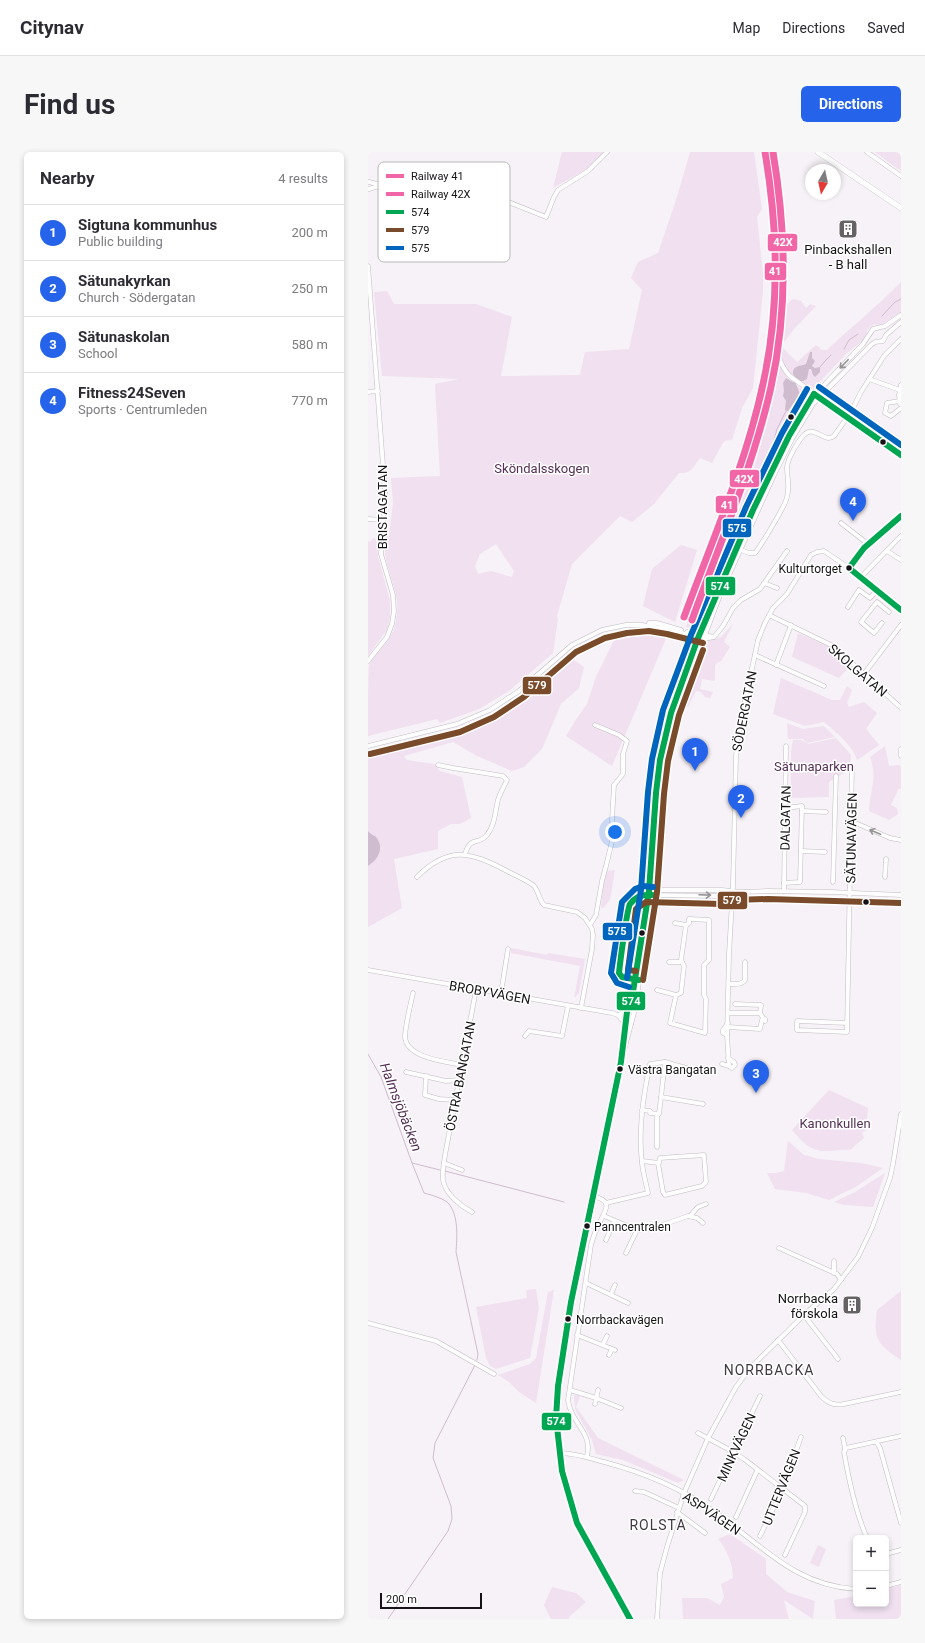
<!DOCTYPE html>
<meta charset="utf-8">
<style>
:root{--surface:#fff;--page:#f7f7f7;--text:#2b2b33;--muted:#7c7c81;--line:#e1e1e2;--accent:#2563eb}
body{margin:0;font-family:Roboto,sans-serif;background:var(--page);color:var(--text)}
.controls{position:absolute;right:12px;bottom:12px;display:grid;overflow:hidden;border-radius:6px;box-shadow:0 2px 6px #0003}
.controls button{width:36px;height:36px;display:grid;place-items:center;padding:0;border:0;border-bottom:1px solid var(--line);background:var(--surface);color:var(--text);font:20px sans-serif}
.compass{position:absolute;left:437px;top:12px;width:36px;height:36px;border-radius:50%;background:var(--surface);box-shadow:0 2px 6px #0003;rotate:189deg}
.scale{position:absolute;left:12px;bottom:10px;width:102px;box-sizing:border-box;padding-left:4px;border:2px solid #161316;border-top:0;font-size:11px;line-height:14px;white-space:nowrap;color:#161316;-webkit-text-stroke:3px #fff;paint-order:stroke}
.you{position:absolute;left:247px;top:680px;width:14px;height:14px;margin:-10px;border:3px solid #fff;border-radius:50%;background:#1a73e8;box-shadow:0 0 0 6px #1a73e833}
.badge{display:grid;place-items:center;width:26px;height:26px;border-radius:50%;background:var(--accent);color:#fff;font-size:13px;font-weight:700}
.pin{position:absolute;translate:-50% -33px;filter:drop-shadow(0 1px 2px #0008)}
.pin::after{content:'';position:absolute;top:21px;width:14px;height:12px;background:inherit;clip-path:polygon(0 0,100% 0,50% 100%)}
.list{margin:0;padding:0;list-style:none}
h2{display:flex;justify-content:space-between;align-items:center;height:52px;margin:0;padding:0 16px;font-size:17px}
h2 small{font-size:13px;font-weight:400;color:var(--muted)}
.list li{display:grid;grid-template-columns:26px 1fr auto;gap:12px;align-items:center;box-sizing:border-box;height:56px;padding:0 16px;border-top:1px solid var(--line)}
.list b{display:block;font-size:15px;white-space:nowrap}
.list p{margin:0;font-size:13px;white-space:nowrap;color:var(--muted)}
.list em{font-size:13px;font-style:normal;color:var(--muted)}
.map{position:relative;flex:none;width:533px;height:1467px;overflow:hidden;border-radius:6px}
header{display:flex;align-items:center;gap:24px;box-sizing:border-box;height:56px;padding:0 20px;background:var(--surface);border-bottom:1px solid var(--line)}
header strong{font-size:19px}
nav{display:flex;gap:22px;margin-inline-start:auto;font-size:14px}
.intro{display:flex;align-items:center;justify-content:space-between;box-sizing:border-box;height:96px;padding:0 24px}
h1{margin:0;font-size:28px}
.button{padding:10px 18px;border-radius:6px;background:var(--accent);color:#fff;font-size:14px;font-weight:700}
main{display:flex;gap:24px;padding:0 24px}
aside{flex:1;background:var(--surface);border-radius:6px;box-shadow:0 2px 6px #0003}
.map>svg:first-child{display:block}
</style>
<header>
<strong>Citynav</strong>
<nav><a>Map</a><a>Directions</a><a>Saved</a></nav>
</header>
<div class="intro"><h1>Find us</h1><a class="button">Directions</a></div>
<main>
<aside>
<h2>Nearby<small>4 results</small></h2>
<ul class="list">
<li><span class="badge">1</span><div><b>Sigtuna kommunhus</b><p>Public building</p></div><em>200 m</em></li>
<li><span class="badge">2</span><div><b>Sätunakyrkan</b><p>Church · Södergatan</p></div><em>250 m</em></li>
<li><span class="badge">3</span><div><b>Sätunaskolan</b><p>School</p></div><em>580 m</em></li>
<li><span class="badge">4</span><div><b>Fitness24Seven</b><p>Sports · Centrumleden</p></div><em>770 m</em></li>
</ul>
</aside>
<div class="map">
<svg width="533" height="1467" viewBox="0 0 533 1467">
<rect width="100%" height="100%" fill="#f7f2f7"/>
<g fill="#f0e0f0" fill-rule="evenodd">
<polygon points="194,0 236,0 219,17 185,36"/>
<path d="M 322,0 L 386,0 L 394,57 L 389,65 L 395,122 L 395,139 L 385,236 L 374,256 L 364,288 L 356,289 L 344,311 L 332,306 C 325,315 324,322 311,321 L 286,352 L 264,370 L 252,364 L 204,412 L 189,464 L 190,467 L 185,501 L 141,539 L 111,557 L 72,571 L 69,567 L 0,584 C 0,575 0,517 1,513 C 14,492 27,488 29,461 C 32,434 11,410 18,383 L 21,385 L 25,351 L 23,326 L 72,324 L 67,232 L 91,227 L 14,224 L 6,140 L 19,139 L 26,152 L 108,152 L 144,165 L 133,224 L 212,223 L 217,200 L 261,197 L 274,138 L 263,126 L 270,110 L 290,101 L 309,45 ZM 128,392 L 146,419 L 144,425 L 123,419 L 110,422 L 107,414 L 112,402 Z"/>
<polygon points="507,0 533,0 533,19 508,1"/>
<path d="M 533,130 L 533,160 L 513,173 L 506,172 L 499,178 L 498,183 L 493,190 L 478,202 L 446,236 C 410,234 396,166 425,147 L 433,149 L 438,156 L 442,152 L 448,154 L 426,177 L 413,194 L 429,210 L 448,193 L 454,198 L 459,198 C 483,175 510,154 533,130 Z"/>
<path d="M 404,203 L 408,204 L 419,226 L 437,239 L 438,245 C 394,316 362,396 330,473 L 325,477 L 318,475 L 340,416 L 339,406 L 341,399 L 344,397 L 383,290 L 385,290 L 386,287 L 385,285 L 396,247 Z"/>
<polygon points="5,386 8,387 10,404 22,449 22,466 19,478 0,504 0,389 2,390"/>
<polygon points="313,393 329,398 307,470 275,454 284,417"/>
<polygon points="365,472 356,490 362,495 353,509 349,511 347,514 347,529 334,527 332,537 345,540 342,546 337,545 333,540 328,539 320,555 318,554 316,559 314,555 336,493 339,489 353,485"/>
<polygon points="266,478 283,479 300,482 244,614 198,584 207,569 219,552 228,525 250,480"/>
<polygon points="430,481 462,495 482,514 471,526 424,505"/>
<polygon points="202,505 216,515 211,536 193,552 174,597 156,615 144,619 109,604 85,590 36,604 39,608 66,612 72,619 94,625 103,666 92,672 83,672 70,679 70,697 26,707 34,756 0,775 0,714 5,711 2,681 0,679 0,603 87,582 131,564 154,548"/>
<path d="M 413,526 L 464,548 L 472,548 L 479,534 L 484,538 L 479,551 L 481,555 L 496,550 L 509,561 L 498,577 L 511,593 L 489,608 C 486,595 466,578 456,570 L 437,574 L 405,562 Z"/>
<polygon points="419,571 435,577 456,574 467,585 439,591 435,587 420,587"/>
<polygon points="468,586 483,603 482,617 461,630 461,645 423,646 423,600 425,588 433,588 440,592"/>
<path d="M 517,594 L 521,614 L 532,613 L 533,616 L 533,637 L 531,636 L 523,653 L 529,656 L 530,662 L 521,668 L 501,659 C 502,637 510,627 502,605 Z"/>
<polygon points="247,718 242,748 235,756 233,756 237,722 238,719"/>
<polygon points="143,796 179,803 180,801 217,807 211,841 206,846 212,814 143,801"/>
<path d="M 461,938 L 500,956 L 498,979 L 494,980 L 496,986 L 482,998 C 474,997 467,999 459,999 C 441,999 436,991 424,978 Z"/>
<polygon points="420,989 436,1003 451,1007 493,1011 515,1016 489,1034 461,1048 438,1041 407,1037 399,1021 409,1021 416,1019"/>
<polygon points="517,1021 505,1055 476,1053 466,1050 487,1040"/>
<polygon points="168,1137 171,1156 162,1206 128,1217 122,1214 118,1206 108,1155 159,1146 158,1138"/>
<polygon points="186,1138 168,1251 151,1240 141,1230 130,1223 162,1212 168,1206 180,1140"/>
<path d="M 533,1139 L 533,1208 C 509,1192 505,1187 509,1158 Z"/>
<polygon points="206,1243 212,1244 208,1255 230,1286 316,1328 310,1331 255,1308 228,1302 224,1288 207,1257"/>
<path d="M 362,1382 L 398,1407 L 398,1422 L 419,1440 L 447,1449 L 445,1467 L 416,1448 L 421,1467 L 315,1467 L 314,1446 L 339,1446 L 352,1453 L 356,1445 L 353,1432 L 365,1426 C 365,1413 359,1397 350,1387 Z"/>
<polygon points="450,1393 458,1397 451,1415 442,1411"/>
<polygon points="533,1433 533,1467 468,1467 466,1448 488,1444 488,1452 518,1452 518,1437"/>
<polygon points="184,1435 208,1441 218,1450 201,1465 201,1467 183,1467 176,1453"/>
</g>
<g fill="#d0bccf">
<path d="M 442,200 L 444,200 L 444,206 L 447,209 L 444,214 L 447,216 L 452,215 L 452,220 L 447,225 L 445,223 L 443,217 L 441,217 L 439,227 L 435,229 L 431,229 L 428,232 L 432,242 L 420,259 L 418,259 L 417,257 L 418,249 L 415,244 L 416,239 L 415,231 L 418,226 L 425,230 L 428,226 L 425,222 C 425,213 431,215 438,212 Z"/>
<path d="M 0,679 C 2,682 6,683 8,685 C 17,696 10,708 0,714 Z"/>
</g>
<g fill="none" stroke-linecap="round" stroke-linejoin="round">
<g stroke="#d0bccf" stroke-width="1">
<polyline points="514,164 527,150 533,147"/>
<polyline points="476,197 481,188 490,182"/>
<polyline points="452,215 457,209 463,203"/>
<polyline points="362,387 379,353 402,298 404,295 409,277 418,259"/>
<polyline points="0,902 13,925 44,1011 72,1018"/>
<path d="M 44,1011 L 56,1041 C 63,1043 75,1046 80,1051 C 91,1063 89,1086 88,1100 L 110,1202 L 109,1208"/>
<polyline points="77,1019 196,1050"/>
<polyline points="20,1467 80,1379 84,1367 83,1354 65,1306 67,1291 107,1213"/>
</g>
<defs>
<g id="minor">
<polyline points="499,0 533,24"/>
<polyline points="1,30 13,33 63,31 87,34 128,45 178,65 186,45 190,38 220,19 239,0"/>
<polyline points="1,37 11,34"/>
<polyline points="0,114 17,340 13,402 25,443 26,459 24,472 19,485 0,509"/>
<path d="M 408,195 C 411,206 414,217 423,225 L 533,303"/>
<polyline points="501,227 532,238"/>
<polyline points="0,240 10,239"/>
<polyline points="532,249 519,251 517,261 523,264 533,256"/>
<polyline points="532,252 531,243 533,233"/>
<polyline points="0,367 14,368"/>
<polyline points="473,371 500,392"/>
<path d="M 370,397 L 381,401 L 387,401 C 392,395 418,353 419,345 C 422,336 419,325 419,315 C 420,306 430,289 436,283 C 447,272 456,292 466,284 L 483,260 L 493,240 L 516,204 L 533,187"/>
<polyline points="519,399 533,408"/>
<polyline points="481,416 496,396 533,364"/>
<polyline points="493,425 533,384"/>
<polyline points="396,431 409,436"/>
<polyline points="480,455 491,438 502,446 509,438"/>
<polyline points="401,463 465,494 533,556"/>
<polyline points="281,471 289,471 313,478"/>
<polyline points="514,471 506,481 493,470 509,450 521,460"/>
<polyline points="319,480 346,485"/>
<polyline points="317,483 325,489 327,495"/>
<polyline points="387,503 456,534"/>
<polyline points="408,513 423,473"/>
<polyline points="496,522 533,473"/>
<polyline points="0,594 89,572 122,558 151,539 204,493 234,478 258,473 274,473 300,477 335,487 346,485 355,474 365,456 373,448 392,437 419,399"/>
<polyline points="533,597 533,604"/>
<path d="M 70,613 L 85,616 L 135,624 L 139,628 C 136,635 132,641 130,648 C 127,660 127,673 119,683 C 110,694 103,683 97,702"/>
<polyline points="434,659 458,660"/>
<polyline points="483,669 522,686 533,688"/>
<polyline points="433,699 457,700"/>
<path d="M 49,725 C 81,693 103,700 139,719 C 148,724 159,728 166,734 C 171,740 171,748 176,753 L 209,760 L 217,766 L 224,777 L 225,783 L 224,797 L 213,856"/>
<polyline points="517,725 518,707"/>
<polyline points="465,730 468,624"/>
<polyline points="416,731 432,730 434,654 417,656"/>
<polyline points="284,738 354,738 372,740 400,739 462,740 533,743"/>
<polyline points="416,739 418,594"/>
<polyline points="282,743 353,744 364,740"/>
<polyline points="222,773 228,763 234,729 238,714 246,681 244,668 246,633 255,622 255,602 259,589 251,583 227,573"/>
<polyline points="301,810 314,810"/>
<polyline points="0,818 244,861 250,863 258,873"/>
<path d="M 361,832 C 367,832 374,833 377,828 L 377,810"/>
<polyline points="289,838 308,843 302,871 337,881 338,847 336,843 336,813 341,808 341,768 321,767 321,771 318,773 307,771"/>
<path d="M 45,841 C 42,855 38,870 37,884 C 37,906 79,910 94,913"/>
<polyline points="133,841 140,797"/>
<polyline points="308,843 313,841 316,814 313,808 318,773"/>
<polyline points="367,852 393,853 392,861 397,869"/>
<polyline points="255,858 261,863 263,872"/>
<polyline points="360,861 392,861"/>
<path d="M 250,863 C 259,861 263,857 267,849"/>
<polyline points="479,871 429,869 429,878 479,880 484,614"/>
<polyline points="360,875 392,877 394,868 397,867"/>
<polyline points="359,883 355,881 355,878 360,871"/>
<polyline points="157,884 161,879 194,884 200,854"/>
<polyline points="256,892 259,860 264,846 281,739 288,641 292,608 303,561 348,442 385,358 421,284 441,249 495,192 505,177 517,174 533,163"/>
<polyline points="360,906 366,910 367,913 364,916 361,914"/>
<polyline points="354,912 361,914 359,883 361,802 365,733 368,604 370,583 390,488 397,471 405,456 419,442 443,403 449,400 456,399 481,416 533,458"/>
<polyline points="38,920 78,929 91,928"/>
<polyline points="58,924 57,943 71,947 87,948"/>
<polyline points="293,945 297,910 332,920"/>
<polyline points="274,958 282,959 282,961 291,962 293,945 335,952"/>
<polyline points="289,995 289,962"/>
<polyline points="274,1009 291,1011 292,1006 336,1003 338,1030 334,1034 297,1043 295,1040 290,1011"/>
<polyline points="76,1011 94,1018"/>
<path d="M 238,1051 L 280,1041 C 278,1031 275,1021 274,1011 C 270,978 275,944 282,912 L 297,910"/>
<path d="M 104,1060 C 93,1054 77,1042 75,1028 C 74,1020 76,1011 77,1003 L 108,838"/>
<polyline points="236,1064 269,1078 283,1077 320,1064 329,1066 335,1071"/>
<polyline points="322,1064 330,1055 338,1052"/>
<polyline points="238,1088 246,1069"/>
<polyline points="411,1096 469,1122 473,1128"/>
<polyline points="258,1101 269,1078"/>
<polyline points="466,1121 466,1109"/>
<polyline points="218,1131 260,1151"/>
<polyline points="243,1142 247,1133"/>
<polyline points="436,1163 470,1207"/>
<polyline points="0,1171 68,1189 126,1222"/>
<polyline points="209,1183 247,1198"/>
<path d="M 410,1188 L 453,1244 C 460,1251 466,1254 476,1252 L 533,1240"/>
<polyline points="235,1192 239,1184"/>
<polyline points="241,1203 244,1197"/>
<polyline points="202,1238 228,1246 253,1256"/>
<polyline points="227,1252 230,1238"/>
<polyline points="330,1281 360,1297 376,1307 437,1354 437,1360 417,1403"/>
<polyline points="475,1286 477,1297"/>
<polyline points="507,1290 509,1291 512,1296 533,1371"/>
<path d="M 192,1301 C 207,1301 221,1306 236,1310 C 274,1320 311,1335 344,1358 C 392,1391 426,1434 488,1437"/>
<path d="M 219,1304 C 225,1280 203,1272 200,1248 L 223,1093 C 225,1086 227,1079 231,1072 C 237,1058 247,1049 224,1044"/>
<polyline points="267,1339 276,1340 311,1356"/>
<polyline points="343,1347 392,1244"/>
<polyline points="309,1360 337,1381"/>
<polyline points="368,1365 389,1319"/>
<polyline points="392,1384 414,1338 433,1285"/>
<path d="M 499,1386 C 487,1359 481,1329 476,1300 L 478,1296 L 533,1284"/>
<polyline points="518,1402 533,1398"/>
<polyline points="518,1434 533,1430"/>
<polyline points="262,1467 209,1371 201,1347 194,1319 188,1266 190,1234 203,1150 253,910 267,857 283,750 292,643 296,610 307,563 352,443 406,323 424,287 445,252 503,193 507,190 515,189 518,183 533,170"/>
<polyline points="289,1467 292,1421 299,1395 316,1341 340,1286 368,1235 383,1215 436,1163 466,1137 490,1105 504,1076 522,1026 525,1012 533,962"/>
</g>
<polyline id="major" points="450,0 533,56"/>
</defs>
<use href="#minor" stroke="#c1bdc1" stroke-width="5"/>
<use href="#major" stroke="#c1bdc1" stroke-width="6"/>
<use href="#minor" stroke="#fefdfe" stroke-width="4"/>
<use href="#major" stroke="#fefdfe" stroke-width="5.5"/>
<defs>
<g id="bus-1">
<polyline points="446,242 533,303"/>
<polyline points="481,416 496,396 533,364"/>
<polyline points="481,416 533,458"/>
<path d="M 271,828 L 254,825 L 251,821 C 252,811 259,757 262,752 C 268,744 275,742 284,743"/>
<polyline points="262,1467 209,1371 194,1319 188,1266 190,1234 203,1150 253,910 259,860 264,846 281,739 288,641 292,608 303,561 330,486 385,358 421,284 446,242"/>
</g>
<g id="bus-2">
<polyline points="2,602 92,580 126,565 156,545 208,500 237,486 259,481 281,479 299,482 335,491"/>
<polyline points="268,819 260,818 268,757 278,750 353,752 366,748 400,747 533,751"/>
<polyline points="275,828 289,740 296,642 300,609 311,563 335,498"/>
</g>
<g id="bus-3">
<polyline points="451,235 533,293"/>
<polyline points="259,826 273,738 280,640 284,607 295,558 323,483 378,355 414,281 439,237"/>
<polyline points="261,835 249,831 243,821 254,750 267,737 275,734 285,735"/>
</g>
</defs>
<use href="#bus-1" stroke="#fff" stroke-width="9"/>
<use href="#bus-2" stroke="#fff" stroke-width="9"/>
<use href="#bus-3" stroke="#fff" stroke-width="9"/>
<use href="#bus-1" stroke="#00a651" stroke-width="6"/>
<use href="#bus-2" stroke="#7a4b2a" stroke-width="6"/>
<use href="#bus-3" stroke="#0065bd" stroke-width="6"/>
<defs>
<path id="rail-1" d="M 316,465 C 344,389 378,312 395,232 C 412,156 410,77 397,0"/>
<path id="rail-2" d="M 324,468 C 352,391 385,315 403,235 C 420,158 418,78 405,0"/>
</defs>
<use href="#rail-1" stroke="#fff" stroke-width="10"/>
<use href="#rail-2" stroke="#fff" stroke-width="10"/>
<use href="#rail-1" stroke="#f166a7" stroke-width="7"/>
<use href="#rail-2" stroke="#f166a7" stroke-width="7"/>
</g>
<defs><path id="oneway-shaft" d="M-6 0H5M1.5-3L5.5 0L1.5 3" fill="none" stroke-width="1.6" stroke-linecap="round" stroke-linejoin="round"/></defs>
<g stroke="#969496">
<use href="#oneway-shaft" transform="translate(476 212) rotate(134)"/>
<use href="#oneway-shaft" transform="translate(507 680) rotate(-157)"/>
<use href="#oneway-shaft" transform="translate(337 743) rotate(2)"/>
</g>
<defs>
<symbol id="building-square" viewBox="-11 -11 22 22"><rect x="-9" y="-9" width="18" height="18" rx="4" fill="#656165" stroke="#fff"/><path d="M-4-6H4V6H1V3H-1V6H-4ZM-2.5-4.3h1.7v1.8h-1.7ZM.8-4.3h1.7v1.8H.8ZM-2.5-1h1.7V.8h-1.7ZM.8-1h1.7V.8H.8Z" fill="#fff"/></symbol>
</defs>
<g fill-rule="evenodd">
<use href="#building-square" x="469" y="66" width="22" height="22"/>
<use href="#building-square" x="473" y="1142" width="22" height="22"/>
</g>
<g fill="#161316" stroke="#fff" stroke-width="1.5">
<circle cx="423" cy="265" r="3.5"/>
<circle cx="515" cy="290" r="3.5"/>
<circle cx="481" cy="416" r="3.5"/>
<circle cx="498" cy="750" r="3.5"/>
<circle cx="274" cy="781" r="3.5"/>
<circle cx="252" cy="917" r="3.5"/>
<circle cx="219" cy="1074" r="3.5"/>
<circle cx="200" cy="1167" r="3.5"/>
</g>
<g text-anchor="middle" stroke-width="3" stroke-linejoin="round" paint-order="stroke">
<g font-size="12" fill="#161316" stroke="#fff" text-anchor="start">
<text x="474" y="421" text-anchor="end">Kulturtorget</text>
<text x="260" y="922">Västra Bangatan</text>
<text x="226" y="1079">Panncentralen</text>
<text x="208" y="1172">Norrbackavägen</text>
</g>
<g font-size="13" fill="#161316" stroke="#fff">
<text x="480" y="102">Pinbackshallen<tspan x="480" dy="15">- B hall</tspan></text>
<text x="470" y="1151" text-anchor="end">Norrbacka<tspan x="470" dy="15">förskola</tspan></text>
</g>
<g font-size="13" fill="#553155" stroke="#fff">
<text x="174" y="321">Sköndalsskogen</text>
<text x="446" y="619">Sätunaparken</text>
<text x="467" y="976">Kanonkullen</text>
</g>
<g font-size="13" fill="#161316" stroke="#fff">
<text transform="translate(14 355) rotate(-90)" y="5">BRISTAGATAN</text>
<text transform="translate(490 518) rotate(41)" y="5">SKOLGATAN</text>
<text transform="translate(376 559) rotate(-79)" y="5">SÖDERGATAN</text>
<text transform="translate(417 666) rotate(-89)" y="5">DALGATAN</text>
<text transform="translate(483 686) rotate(-89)" y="5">SÄTUNAVÄGEN</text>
<text transform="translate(122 840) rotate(10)" y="5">BROBYVÄGEN</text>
<text transform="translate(92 924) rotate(-79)" y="5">ÖSTRA BANGATAN</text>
<text transform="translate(368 1295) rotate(-65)" y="5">MINKVÄGEN</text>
<text transform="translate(413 1335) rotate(-68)" y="5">UTTERVÄGEN</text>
<text transform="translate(344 1361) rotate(34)" y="5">ASPVÄGEN</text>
</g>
<g font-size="14" font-style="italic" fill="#532f54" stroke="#fff">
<text transform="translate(33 955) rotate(69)" y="5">Halmsjöbäcken</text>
</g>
<g font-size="14" letter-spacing="1" fill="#423a42" stroke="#fff">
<text x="401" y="1223">NORRBACKA</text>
<text x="290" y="1378">ROLSTA</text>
</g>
</g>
<rect x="10" y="10" width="132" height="100" rx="6" fill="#fff" stroke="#b9b8b9" stroke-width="1"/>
<rect x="18" y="22" width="18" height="4" fill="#f166a7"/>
<rect x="18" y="40" width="18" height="4" fill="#f166a7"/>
<rect x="18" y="58" width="18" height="4" fill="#00a651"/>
<rect x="18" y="76" width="18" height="4" fill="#7a4b2a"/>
<rect x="18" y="94" width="18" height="4" fill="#0065bd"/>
<g font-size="11" fill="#161316">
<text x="43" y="28">Railway 41</text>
<text x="43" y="46">Railway 42X</text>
<text x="43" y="64">574</text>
<text x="43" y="82">579</text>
<text x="43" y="100">575</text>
</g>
<g stroke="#fff" stroke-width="1.5">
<rect x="399" y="81" width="31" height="19" rx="4" fill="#f166a7"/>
<rect x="396" y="110" width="23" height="19" rx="4" fill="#f166a7"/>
<rect x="361" y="317" width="31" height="19" rx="4" fill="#f166a7"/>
<rect x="347" y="343" width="23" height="19" rx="4" fill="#f166a7"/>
<rect x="354" y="366" width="30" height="20" rx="4" fill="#0065bd"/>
<rect x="337" y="424" width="31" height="20" rx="4" fill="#00a651"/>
<rect x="154" y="524" width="30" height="19" rx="4" fill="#7a4b2a"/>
<rect x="349" y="739" width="31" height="19" rx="4" fill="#7a4b2a"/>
<rect x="234" y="770" width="31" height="19" rx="4" fill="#0065bd"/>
<rect x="248" y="839" width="30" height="20" rx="4" fill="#00a651"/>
<rect x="173" y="1260" width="31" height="19" rx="4" fill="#00a651"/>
</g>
<g font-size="11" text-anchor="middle" font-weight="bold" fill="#fff">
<text x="415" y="94">42X</text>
<text x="407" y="123">41</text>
<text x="376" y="331">42X</text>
<text x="359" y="357">41</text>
<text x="369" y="380">575</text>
<text x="352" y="438">574</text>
<text x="169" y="537">579</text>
<text x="364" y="752">579</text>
<text x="249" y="783">575</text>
<text x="263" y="853">574</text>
<text x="188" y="1273">574</text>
</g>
</svg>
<div class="controls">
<button>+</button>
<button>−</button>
</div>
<svg class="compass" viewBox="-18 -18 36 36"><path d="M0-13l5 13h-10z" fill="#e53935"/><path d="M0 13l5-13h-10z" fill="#7c7c81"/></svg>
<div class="scale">200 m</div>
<div class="you"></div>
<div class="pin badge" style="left:327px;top:619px">1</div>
<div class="pin badge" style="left:373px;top:666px">2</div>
<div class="pin badge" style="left:388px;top:941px">3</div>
<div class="pin badge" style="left:485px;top:369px">4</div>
</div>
</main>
